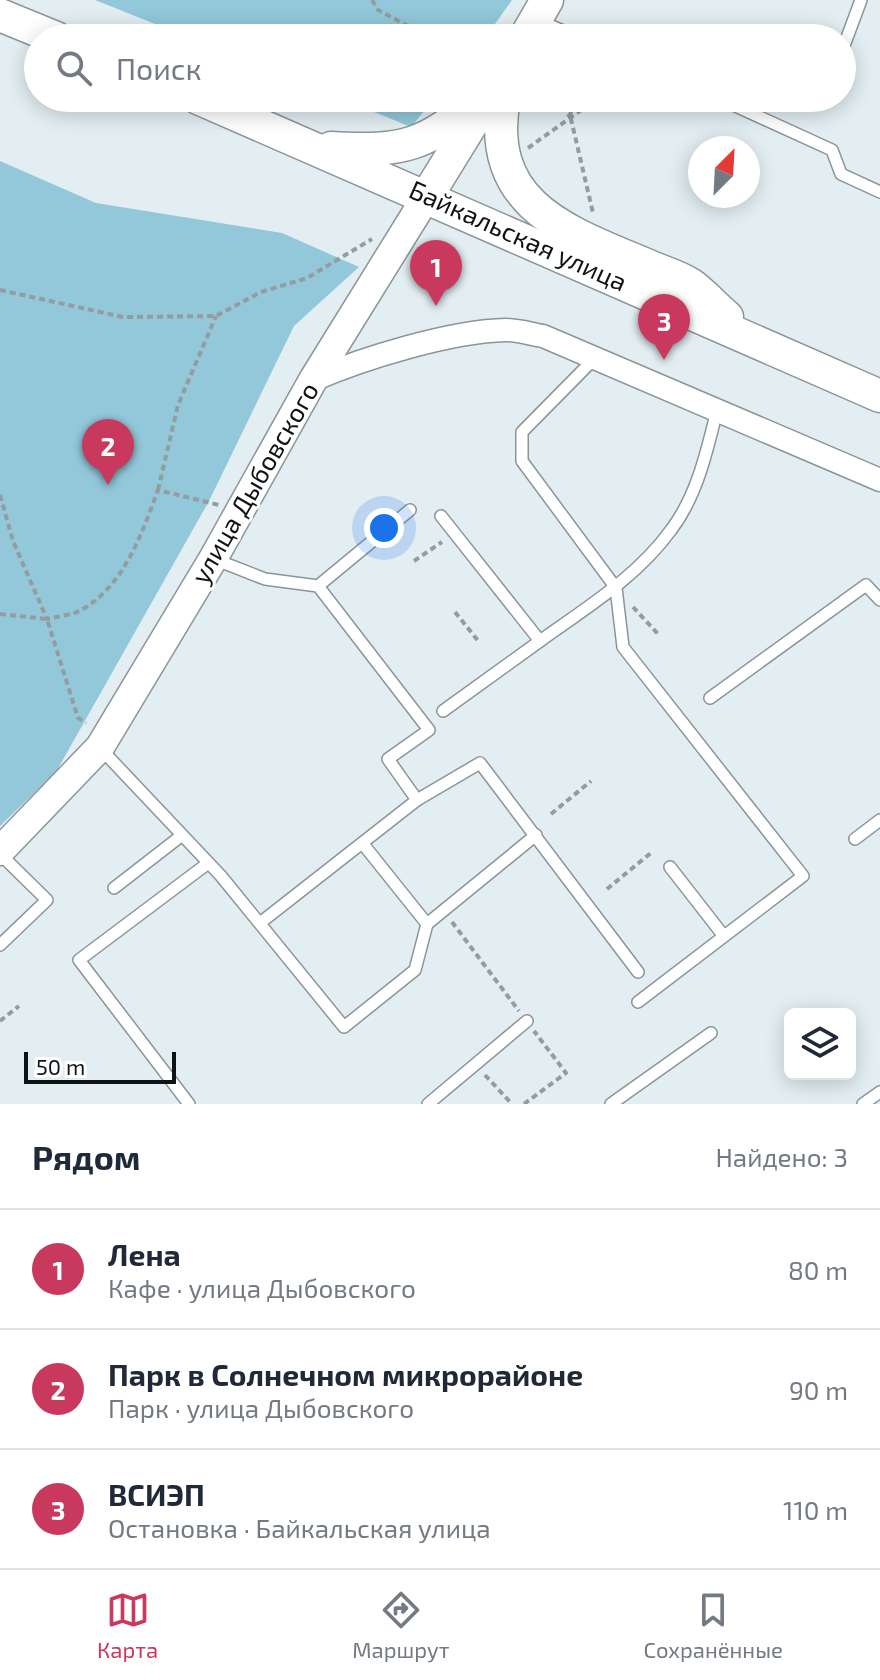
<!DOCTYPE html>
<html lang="ru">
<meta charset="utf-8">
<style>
:root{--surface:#fff;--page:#f2f2f3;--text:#1f2937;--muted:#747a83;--line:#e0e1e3;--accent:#c8395d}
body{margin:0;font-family:"Exo 2",sans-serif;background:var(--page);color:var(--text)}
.controls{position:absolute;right:24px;bottom:24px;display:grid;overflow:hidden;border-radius:12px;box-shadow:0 4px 20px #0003}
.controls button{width:72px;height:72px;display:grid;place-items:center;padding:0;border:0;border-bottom:2px solid var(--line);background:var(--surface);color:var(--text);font:40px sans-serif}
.compass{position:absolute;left:688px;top:136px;width:72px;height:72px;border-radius:50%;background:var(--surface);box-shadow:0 4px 20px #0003;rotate:24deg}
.scale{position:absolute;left:24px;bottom:20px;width:152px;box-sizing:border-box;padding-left:8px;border:4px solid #0f1314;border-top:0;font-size:22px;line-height:28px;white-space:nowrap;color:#0f1314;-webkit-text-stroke:6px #fff;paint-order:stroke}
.you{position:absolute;left:384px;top:528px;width:28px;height:28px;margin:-20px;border:6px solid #fff;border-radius:50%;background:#1a73e8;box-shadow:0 0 0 12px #1a73e833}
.badge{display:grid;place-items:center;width:52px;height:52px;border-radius:50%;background:var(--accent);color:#fff;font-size:26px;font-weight:700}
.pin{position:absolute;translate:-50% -66px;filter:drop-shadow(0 2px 4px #0008)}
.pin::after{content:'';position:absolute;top:42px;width:28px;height:24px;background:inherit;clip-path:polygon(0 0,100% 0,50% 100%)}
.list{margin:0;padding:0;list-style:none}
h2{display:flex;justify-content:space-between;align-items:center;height:104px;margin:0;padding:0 32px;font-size:34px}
h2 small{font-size:26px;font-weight:400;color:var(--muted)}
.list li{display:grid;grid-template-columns:52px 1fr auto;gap:24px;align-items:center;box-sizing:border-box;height:120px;padding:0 32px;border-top:2px solid var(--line)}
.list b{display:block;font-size:30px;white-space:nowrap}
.list p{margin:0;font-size:26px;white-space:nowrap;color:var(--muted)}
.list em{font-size:26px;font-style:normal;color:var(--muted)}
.icon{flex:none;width:44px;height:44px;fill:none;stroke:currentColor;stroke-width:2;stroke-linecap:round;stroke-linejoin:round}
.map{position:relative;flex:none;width:880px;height:1104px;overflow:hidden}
.search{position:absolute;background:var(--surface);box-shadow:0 4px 20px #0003;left:24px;right:24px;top:24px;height:88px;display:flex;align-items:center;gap:20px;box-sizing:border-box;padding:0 28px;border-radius:44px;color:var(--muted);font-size:30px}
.sheet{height:464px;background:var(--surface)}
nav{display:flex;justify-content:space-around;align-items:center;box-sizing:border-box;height:112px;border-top:2px solid var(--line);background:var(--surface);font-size:22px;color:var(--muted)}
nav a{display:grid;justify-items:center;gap:4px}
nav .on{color:var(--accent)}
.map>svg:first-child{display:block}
</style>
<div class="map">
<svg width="880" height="1104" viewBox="0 0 880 1104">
<rect width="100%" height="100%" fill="#e2eef2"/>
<g fill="#92c8d9">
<polygon points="95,0 512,0 485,38 190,38"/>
<polygon points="340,98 435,98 411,127"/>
<polygon points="0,161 96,203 282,233 359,267 294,326 209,501 56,772 0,826"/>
</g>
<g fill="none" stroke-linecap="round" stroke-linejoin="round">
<defs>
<g id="service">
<polyline points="540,21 579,38"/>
<polyline points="842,51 861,0"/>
<polyline points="718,98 832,150 841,174 880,192"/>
<polyline points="595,358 522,432 522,461 616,588 623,647 803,876 638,1002"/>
<path d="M 441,516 L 540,641 C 586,608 637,577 671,530 C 697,496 707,451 717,410"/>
<polyline points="214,559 265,579 318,586 429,730 388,759 417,800"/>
<polyline points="318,586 410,510"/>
<polyline points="710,698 866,585 880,600"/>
<polyline points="443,711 540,641"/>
<polyline points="100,748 221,876 344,1027 415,970 427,924 536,835"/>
<polyline points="855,839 880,820"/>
<polyline points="363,844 427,924"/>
<polyline points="0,854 47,900 0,945"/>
<polyline points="670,867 723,935"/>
<polyline points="114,888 181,836"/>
<polyline points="260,923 417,800 480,763 638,972"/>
<polyline points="189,1104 79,960 207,864"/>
<polyline points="428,1104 527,1021"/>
<polyline points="611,1104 711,1033"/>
<polyline points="863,1104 880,1092"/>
</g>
<path id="minor" d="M 313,380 C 363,358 452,331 506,330 C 518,330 531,334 543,336 L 880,480"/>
<polyline id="tertiary" points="0,851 100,747 213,559 313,380 427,196"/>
<g id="secondary">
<polyline points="0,15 56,38"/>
<polyline points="525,38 547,0"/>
<polyline points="198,98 880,396"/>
<path d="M 504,98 C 484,207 569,232 651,267 C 663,272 679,277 690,284 C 703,293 715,307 727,317"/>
<path d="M 331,148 C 405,152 425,146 481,98"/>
<polyline points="427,196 480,110"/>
</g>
</defs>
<use href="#service" stroke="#8b9599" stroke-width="14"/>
<use href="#minor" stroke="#8b9599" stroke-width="25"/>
<use href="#tertiary" stroke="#8b9599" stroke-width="31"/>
<use href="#secondary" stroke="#8b9599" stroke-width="35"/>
<g stroke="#939c9f" stroke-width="4" stroke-dasharray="6 4" stroke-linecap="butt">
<polyline points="372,0 378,10 431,38"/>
<polyline points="556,98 571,118"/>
<polyline points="570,98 571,119 593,213"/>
<polyline points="528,148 598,98"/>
<polyline points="0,290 123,317 216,316 261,292 307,278 372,239"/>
<polyline points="158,490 178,405 216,316"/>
<path d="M 0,495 L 13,541 L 47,619 C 59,616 73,615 83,609 C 125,584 142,533 158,490 L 219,505"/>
<polyline points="414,561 442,542"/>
<polyline points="633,607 658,634"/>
<polyline points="455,612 479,642"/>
<polyline points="0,614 47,619 78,718 86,723"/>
<polyline points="551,814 591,781"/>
<polyline points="607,889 652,852"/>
<polyline points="452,922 519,1011"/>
<polyline points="0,1021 19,1006"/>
<polyline points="485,1075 512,1104"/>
<polyline points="524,1104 566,1073 534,1031"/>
</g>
<use href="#service" stroke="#fff" stroke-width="11"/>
<use href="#minor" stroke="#fff" stroke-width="22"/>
<use href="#tertiary" stroke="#fff" stroke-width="28"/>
<use href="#secondary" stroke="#fff" stroke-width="32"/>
</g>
<g text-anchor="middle" stroke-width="6" stroke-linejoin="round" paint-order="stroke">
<g font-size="26" fill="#0f1314" stroke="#fff">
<text transform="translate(518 236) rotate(24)" y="9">Байкальская улица</text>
<text transform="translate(255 483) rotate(-60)" y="9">улица Дыбовского</text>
</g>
</g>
</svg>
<div class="controls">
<button><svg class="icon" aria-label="layers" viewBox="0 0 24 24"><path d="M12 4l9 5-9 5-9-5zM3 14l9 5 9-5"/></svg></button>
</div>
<svg class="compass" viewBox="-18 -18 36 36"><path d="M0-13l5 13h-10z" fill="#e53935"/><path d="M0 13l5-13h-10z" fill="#747a83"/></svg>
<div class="scale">50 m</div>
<div class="you"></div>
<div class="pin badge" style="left:436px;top:306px">1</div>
<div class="pin badge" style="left:108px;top:485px">2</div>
<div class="pin badge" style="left:664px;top:360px">3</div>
<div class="search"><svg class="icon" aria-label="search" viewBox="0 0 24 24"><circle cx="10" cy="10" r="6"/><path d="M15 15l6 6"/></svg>Поиск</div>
</div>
<section class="sheet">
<h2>Рядом<small>Найдено: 3</small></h2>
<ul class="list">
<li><span class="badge">1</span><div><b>Лена</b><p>Кафе · улица Дыбовского</p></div><em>80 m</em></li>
<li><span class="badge">2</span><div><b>Парк в Солнечном микрорайоне</b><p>Парк · улица Дыбовского</p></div><em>90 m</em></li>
<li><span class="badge">3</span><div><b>ВСИЭП</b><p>Остановка · Байкальская улица</p></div><em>110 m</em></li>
</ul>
</section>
<nav>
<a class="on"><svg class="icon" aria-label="map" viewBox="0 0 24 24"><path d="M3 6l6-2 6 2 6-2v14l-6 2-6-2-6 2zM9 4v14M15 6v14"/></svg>Карта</a>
<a><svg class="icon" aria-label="directions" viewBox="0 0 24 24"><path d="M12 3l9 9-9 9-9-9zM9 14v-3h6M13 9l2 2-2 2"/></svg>Маршрут</a>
<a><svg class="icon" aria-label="saved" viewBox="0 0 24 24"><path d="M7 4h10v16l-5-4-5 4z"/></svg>Сохранённые</a>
</nav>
